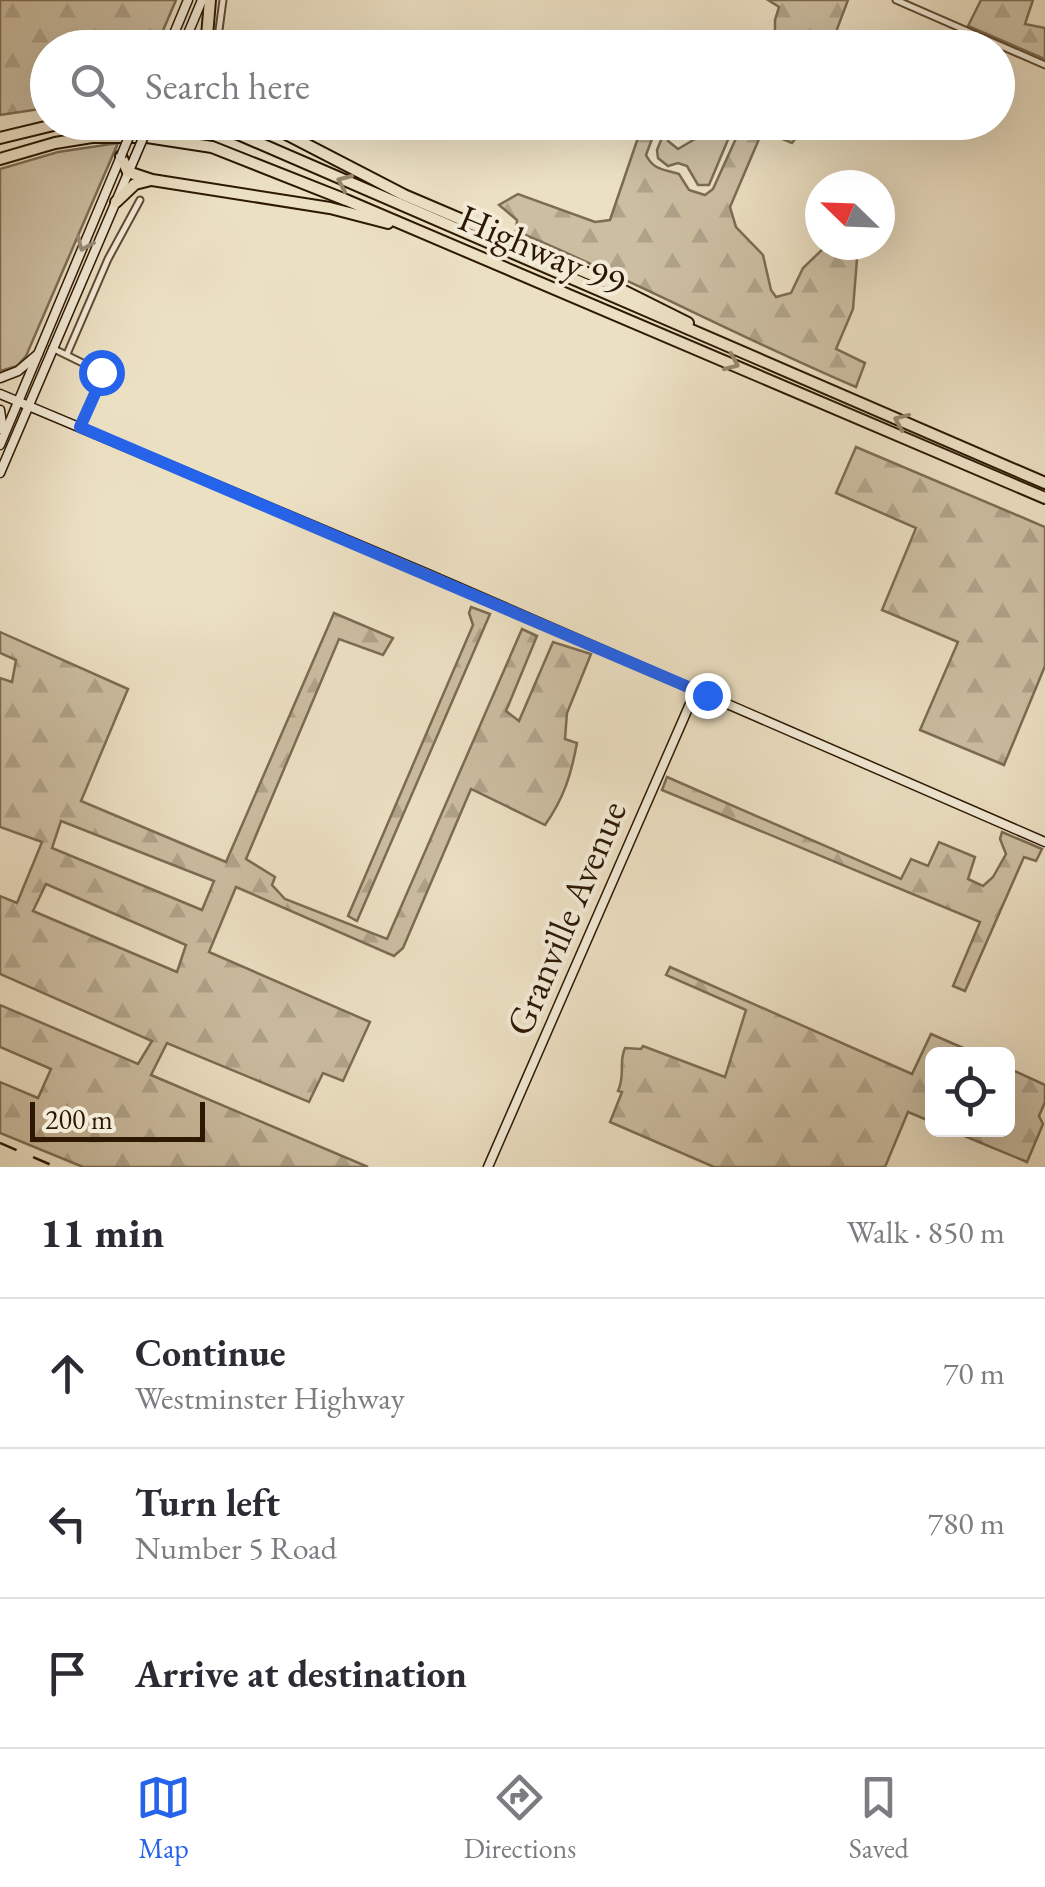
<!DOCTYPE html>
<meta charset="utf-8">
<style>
:root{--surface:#fff;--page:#f7f7f7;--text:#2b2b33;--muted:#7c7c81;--line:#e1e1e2;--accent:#2563eb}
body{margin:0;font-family:"EB Garamond",serif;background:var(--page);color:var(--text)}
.controls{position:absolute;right:30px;bottom:30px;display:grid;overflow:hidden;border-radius:15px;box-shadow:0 10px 40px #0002}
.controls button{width:90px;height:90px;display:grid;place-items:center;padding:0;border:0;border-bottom:2px solid var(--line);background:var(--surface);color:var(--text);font:50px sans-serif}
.compass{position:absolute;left:805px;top:170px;width:90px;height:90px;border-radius:50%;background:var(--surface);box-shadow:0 10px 40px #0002;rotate:293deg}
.scale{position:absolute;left:30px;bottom:25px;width:175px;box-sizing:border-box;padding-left:10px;border:5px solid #2d1903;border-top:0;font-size:28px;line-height:35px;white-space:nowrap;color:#2d1903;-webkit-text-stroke:8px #f3ebd8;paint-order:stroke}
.stop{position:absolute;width:30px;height:30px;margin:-22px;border:8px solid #2563eb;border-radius:50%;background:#fff}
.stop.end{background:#2563eb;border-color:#fff;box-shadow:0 2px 10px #0008}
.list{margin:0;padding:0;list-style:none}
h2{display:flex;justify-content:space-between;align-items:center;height:130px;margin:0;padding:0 40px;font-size:42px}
h2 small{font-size:32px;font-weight:400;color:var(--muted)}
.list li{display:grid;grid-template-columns:65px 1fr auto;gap:30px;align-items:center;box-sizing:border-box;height:150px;padding:0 40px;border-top:2px solid var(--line)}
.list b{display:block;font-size:38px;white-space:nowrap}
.list p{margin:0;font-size:32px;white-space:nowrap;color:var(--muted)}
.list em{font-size:32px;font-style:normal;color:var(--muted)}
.icon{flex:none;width:55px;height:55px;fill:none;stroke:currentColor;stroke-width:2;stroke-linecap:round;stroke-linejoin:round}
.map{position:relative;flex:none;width:1045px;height:1167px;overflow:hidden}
.search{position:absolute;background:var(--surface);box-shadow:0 10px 40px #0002;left:30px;right:30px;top:30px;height:110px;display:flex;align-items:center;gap:25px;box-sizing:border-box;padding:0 35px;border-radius:55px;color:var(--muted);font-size:38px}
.sheet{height:580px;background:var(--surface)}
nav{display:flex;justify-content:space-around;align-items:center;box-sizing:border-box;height:140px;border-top:2px solid var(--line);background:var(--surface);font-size:28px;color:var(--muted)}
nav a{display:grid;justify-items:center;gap:5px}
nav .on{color:var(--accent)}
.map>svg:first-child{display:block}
</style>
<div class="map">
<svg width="1045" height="1167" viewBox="0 0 1045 1167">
<defs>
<pattern id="forest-firs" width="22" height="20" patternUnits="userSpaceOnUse" patternTransform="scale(2.5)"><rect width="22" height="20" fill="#ccbea2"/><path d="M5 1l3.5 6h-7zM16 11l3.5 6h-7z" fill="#b0a38a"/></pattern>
</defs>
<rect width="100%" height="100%" fill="#ece0c3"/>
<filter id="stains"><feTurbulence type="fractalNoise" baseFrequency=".002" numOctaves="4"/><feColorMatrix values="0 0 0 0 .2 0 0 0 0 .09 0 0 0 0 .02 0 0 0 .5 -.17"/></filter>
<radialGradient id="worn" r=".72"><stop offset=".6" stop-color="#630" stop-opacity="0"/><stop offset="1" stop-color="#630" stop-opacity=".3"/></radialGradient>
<g fill="#ccbea2" stroke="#7c6c52" stroke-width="2.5">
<polygon points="668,123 673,123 668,141 678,149 722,123 735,123 709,185 698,185 687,166 678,163 668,166 658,158 657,150"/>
<polygon points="118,143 26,356 17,366 0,371 0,169 58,152"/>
</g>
<g fill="url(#forest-firs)" stroke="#7c6c52" stroke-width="2.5" fill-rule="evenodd">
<polygon points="0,0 176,0 156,47 48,48 47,108 0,115"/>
<polygon points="768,0 848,0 836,32 825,47 775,48 775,20 779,7"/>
<polygon points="981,0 1033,0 1025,24 1045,28 1045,59 968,26"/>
<path d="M 643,123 L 658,123 L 646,155 C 654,171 665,169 679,174 L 689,190 L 705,195 L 713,189 L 743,123 L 808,123 L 792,143 L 773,135 L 759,139 L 730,207 L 736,227 L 763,255 L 771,290 L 776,297 L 791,293 L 803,268 L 827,245 L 863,245 L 857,259 L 853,309 L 836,349 L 865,363 L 856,387 C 741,338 631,279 516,231 L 517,220 L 499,205 L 518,194 L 595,222 L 610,220 Z"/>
<polygon points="856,447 1045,527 1045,666 1004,765 920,730 958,642 882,610 916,528 836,493"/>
<polygon points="471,607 490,614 357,921 348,916 473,625 469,613"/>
<path d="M 334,613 L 393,638 L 383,655 L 339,639 L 246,859 L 275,877 L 272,885 L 285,899 L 387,939 L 522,629 L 537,636 L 506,711 L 519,721 L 553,642 L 591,654 L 567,713 L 565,739 L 577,743 C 571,775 564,798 545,825 L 471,789 L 403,948 L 394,956 L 236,887 L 209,952 L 370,1022 L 343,1081 L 323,1073 L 309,1102 L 167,1043 L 151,1075 L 368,1167 L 83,1167 L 0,1133 L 0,1082 L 38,1098 L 51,1069 L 0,1047 L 0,1005 L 138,1064 L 152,1041 L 0,974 L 0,896 L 17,903 L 42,842 L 0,827 L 0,678 L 12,682 L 16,660 L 0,653 L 0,632 L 128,689 L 81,801 L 226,862 ZM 61,821 L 214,881 L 202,910 L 52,848 ZM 46,884 L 186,945 L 177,972 L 33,911 Z"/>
<polygon points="667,777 901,879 911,859 928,866 939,842 975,857 968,879 983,886 993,877 1006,854 1000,839 1002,832 1042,849 1036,861 1024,857 965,991 953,986 980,922 662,790"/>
<path d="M 670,967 L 912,1074 L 931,1034 L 977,1054 L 932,1054 L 932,1122 L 908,1112 L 885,1167 L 714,1167 L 610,1122 L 622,1092 L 618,1091 C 626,1073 618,1064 625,1048 L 641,1049 L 643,1046 L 725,1077 L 746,1010 L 666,975 Z"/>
<polygon points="1008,1068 1045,1085 1045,1102 1039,1116 1043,1124 1027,1162 950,1130 1008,1130"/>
</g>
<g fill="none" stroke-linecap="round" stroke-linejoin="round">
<defs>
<g id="street">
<polyline points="896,0 1045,65"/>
<polyline points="221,43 219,30 223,0"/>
<polyline points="52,348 101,372 102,378 80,427"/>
<polyline points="67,354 108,259 140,200"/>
</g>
<g id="secondary">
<polyline points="168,48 188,0"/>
<polyline points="182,48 202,0"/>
<polyline points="0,378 18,371 38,354"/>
<polyline points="0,394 426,573 1045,842"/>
<polyline points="0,410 3,430"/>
<polyline points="0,445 121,156"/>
<polyline points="0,473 135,157"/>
<polyline points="488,1167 696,690"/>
</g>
<g id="highway">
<polyline points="206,48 210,0"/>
<polyline points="194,122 238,134 1045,483"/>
<polyline points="263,122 404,195 592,275 688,323"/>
<polyline points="0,138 66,122"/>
<polyline points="121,156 128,172 152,180 330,208 388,223"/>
<polyline points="0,159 55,143 92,137 147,137 212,147 346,200 1045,498"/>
<polyline points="116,202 135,184 151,180"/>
</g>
</defs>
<use href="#street" stroke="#5d4b33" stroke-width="9"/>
<use href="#secondary" stroke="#2d1903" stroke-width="11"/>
<use href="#highway" stroke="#2d1903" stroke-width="14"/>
<use href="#street" stroke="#f3ebd8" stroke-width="5"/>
<use href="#secondary" stroke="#f3ebd8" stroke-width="8"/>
<use href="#highway" stroke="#ece0c3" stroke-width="10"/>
<polyline stroke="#2d1903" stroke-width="2.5" stroke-dasharray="18 18" stroke-linecap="butt" points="0,1143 56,1167"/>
<defs>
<g id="secondary-bridge">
<polyline points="121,156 135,122"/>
<polyline points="135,157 150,122"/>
</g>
</defs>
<use href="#secondary-bridge" stroke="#2d1903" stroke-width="11" stroke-linecap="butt"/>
<use href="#secondary-bridge" stroke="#f3ebd8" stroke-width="8"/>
</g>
<defs><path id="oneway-chevron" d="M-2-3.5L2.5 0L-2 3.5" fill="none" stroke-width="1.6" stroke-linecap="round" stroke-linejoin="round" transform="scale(2.5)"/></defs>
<g stroke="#96866d">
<use href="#oneway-chevron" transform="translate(344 182) rotate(-156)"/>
<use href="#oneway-chevron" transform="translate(732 363) rotate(23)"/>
<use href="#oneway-chevron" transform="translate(901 421) rotate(-157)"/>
</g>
<use stroke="#9a8c78" href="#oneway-chevron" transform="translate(84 244) rotate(113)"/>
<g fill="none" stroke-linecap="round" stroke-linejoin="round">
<polyline stroke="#2563eb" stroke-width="12" points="101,372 102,378 80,427 707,695"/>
</g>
<g text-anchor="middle" stroke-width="8" stroke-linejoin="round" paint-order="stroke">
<g font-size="38" fill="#2d1903" stroke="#f3ebd8">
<text transform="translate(542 250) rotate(23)" y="13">Highway 99</text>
<text transform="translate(566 918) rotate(-67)" y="13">Granville Avenue</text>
</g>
</g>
<rect width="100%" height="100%" filter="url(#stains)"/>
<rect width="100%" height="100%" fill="url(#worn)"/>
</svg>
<div class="controls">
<button><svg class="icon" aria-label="locate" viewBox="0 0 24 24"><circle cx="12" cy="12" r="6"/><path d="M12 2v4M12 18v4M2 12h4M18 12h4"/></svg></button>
</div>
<svg class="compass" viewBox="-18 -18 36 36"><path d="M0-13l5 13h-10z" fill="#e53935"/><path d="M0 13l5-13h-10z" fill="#7c7c81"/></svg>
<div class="scale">200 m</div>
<div class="stop" style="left:101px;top:372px"></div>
<div class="stop end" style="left:707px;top:695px"></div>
<div class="search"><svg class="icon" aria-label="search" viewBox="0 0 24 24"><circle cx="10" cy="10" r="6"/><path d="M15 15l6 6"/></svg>Search here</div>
</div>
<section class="sheet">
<h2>11 min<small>Walk · 850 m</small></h2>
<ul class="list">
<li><svg class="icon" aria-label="ahead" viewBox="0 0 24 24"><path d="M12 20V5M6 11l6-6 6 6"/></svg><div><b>Continue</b><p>Westminster Highway</p></div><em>70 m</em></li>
<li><svg class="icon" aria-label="left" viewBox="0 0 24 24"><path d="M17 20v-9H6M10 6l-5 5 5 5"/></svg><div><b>Turn left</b><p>Number 5 Road</p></div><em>780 m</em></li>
<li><svg class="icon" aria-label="arrive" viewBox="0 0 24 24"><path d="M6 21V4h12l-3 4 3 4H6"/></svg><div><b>Arrive at destination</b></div></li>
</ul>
</section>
<nav>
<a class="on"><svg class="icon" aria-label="map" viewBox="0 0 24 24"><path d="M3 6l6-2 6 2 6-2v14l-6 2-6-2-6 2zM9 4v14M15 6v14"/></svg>Map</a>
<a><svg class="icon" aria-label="directions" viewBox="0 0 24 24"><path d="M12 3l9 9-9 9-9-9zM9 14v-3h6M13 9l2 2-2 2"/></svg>Directions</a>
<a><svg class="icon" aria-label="saved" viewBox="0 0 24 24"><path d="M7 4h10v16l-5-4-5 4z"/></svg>Saved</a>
</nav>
